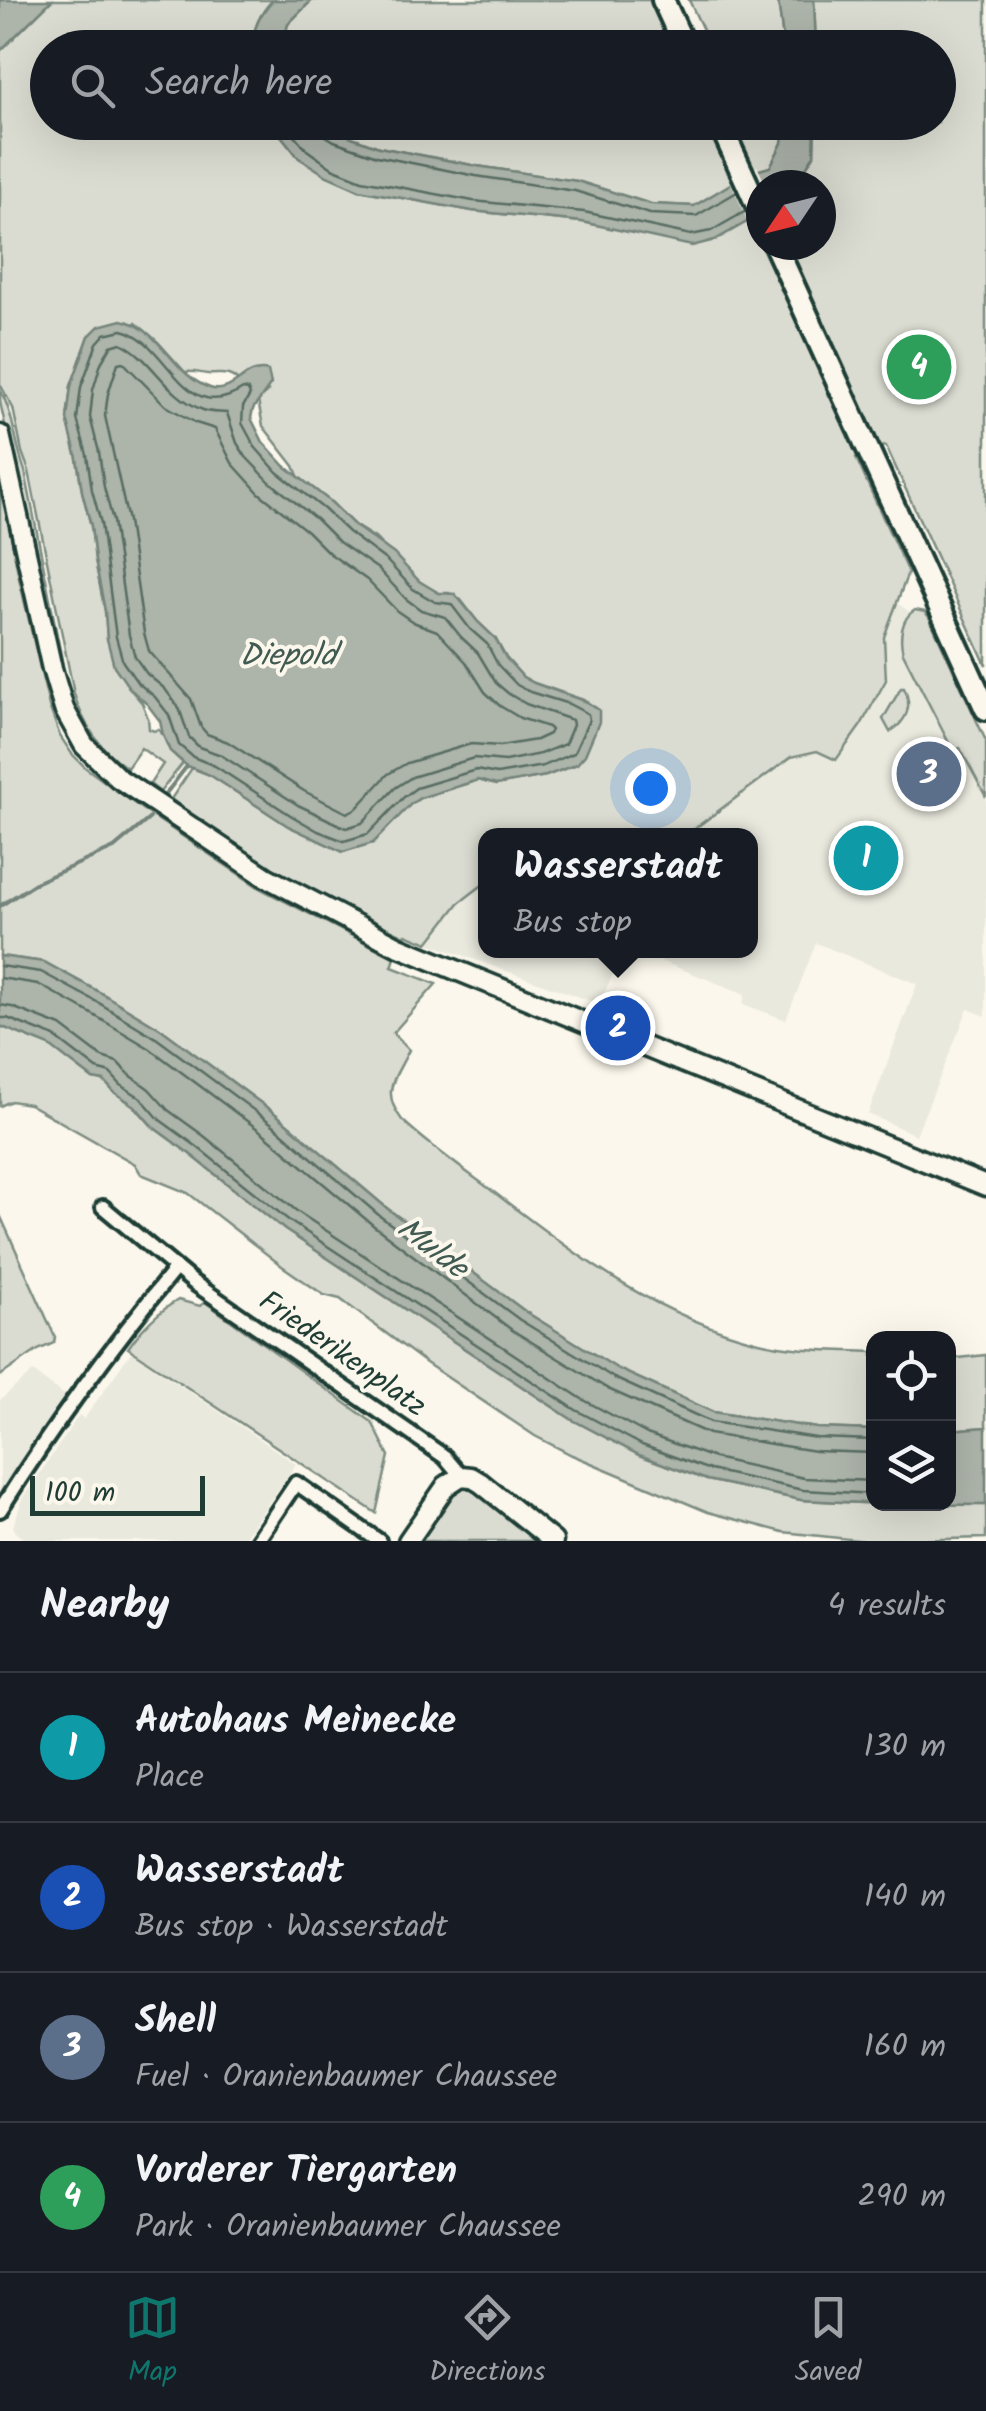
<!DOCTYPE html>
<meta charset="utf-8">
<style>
:root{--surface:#171b24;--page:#20242c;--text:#f1f3f6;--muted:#9ea1a6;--line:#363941;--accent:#0f766e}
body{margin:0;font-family:Kalam,sans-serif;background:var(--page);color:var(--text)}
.controls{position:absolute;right:30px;bottom:30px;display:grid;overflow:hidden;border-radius:20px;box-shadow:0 10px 40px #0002}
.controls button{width:90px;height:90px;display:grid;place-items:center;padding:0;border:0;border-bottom:2px solid var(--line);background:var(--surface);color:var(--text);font:50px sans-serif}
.compass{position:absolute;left:746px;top:170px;width:90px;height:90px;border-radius:50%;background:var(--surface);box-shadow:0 10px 40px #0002;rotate:235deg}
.scale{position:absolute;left:30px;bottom:25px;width:175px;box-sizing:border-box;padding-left:10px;border:5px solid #1f3d34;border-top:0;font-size:28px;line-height:35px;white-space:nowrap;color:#1f3d34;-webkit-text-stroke:8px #fbf7ec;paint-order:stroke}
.you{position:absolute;left:650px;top:788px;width:35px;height:35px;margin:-25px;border:8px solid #fff;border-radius:50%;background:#1a73e8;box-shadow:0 0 0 15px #1a73e833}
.badge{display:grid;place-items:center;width:65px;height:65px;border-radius:50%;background:var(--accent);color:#fff;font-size:32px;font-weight:700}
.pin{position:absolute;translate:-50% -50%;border:5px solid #fff;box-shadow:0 2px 10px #0006}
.popup{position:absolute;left:478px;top:828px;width:280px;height:130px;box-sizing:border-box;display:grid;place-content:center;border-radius:20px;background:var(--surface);filter:drop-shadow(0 2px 8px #0005);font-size:32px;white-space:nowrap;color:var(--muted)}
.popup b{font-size:38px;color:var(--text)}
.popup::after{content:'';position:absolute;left:50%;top:100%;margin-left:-20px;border:20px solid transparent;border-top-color:var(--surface)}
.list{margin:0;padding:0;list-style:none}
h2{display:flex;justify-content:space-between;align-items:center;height:130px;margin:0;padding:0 40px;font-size:42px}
h2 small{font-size:32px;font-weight:400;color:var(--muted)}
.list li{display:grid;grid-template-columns:65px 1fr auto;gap:30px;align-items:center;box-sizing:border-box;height:150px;padding:0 40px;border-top:2px solid var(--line)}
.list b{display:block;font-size:38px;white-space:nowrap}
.list p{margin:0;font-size:32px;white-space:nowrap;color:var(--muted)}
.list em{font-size:32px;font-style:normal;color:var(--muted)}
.icon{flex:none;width:55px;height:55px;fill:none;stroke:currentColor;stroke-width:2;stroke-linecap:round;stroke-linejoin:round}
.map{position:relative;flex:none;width:986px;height:1541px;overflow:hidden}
.search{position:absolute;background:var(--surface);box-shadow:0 10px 40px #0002;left:30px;right:30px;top:30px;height:110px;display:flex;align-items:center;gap:25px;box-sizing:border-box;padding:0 35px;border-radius:55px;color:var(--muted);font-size:38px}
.sheet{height:730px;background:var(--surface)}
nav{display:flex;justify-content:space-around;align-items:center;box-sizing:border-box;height:140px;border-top:2px solid var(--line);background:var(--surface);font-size:28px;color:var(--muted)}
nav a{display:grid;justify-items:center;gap:5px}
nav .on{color:var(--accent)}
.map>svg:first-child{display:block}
</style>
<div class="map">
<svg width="986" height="1541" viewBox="0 0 986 1541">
<rect width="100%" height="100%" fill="#fbf7ec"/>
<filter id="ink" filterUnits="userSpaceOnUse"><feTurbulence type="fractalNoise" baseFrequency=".01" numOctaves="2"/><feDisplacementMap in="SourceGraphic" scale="20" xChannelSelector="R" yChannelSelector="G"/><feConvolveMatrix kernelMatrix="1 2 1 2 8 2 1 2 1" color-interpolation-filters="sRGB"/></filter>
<g filter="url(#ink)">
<g fill="#eae9de">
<polygon points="897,603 910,612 921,610 929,617 986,741 986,1016 968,1009 916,1135 868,1114 917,984 816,943 786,1020 743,1004 745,994 635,951 750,950 750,836 686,835 791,756 817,751 884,684 887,669 883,643"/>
<polygon points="485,883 486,950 624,951 599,1004 428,943 459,903"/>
<polygon points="131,1352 296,1464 242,1541 27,1541 16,1533 13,1526 22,1500 79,1415 84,1419"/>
<polygon points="33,1372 70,1399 27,1455 0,1501 0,1400"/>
</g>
<g fill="#dbdcd1" stroke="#7d8c82" stroke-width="2.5">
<path d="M 52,0 L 273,0 C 260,13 253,29 252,47 L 48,48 L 48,122 L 271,123 L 299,158 L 359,190 L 472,211 L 582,222 L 761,214 L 761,245 L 821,245 L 821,185 L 795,185 L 814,155 L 815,123 L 938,122 L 938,48 L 816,47 L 814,0 L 986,0 L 986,665 L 886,446 L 884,446 L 856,458 L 908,573 L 884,637 L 886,680 L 861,725 L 836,760 L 817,751 L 791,757 L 686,835 L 486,836 L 485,883 L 459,903 L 428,943 L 406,934 L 405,936 C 321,897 243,857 171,799 L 192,768 L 210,775 L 288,826 L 343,852 L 373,843 L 411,804 L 420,798 L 479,780 L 496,785 L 546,776 L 577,764 L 587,701 L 534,683 L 523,677 L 506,658 L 495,638 L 478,622 L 461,600 L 449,593 L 439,593 L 430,589 L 419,581 L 375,538 L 354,525 L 331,502 L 299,478 L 294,466 L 263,426 L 258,401 L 268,391 L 247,374 L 238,381 C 228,371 221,375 208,374 C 199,373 195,371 185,372 L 158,342 L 136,323 L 89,336 L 71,386 L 67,419 L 77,458 L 82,491 L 91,526 L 95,560 L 105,611 L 107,639 L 130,689 L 142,703 L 148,718 L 149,729 L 154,731 L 158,729 L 163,735 L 170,751 L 183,763 L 160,792 L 150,784 L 163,764 L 141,748 L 127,768 C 100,749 84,726 74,694 L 29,471 L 22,452 L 13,408 L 0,384 L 0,51 Z"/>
<polygon points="312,0 650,0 672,47 282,48 288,24"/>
<polygon points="689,0 778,0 784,47 711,47"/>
<polygon points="321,123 785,123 782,143 770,167 749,173 694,206 651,204 577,181 477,166 379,147 338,132"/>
<path d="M 0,390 C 14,414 15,445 25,471 L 69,696 L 75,712 L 65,696 L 0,402 Z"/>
<path d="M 0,479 L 19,578 L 49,706 L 60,736 L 72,754 L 86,768 L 142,809 L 261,889 L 395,958 L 392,967 L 436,984 L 393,1033 L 409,1050 C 395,1079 380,1091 402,1120 C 432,1148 466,1171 499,1196 C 579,1258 658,1317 759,1342 C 795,1351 836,1350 873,1352 L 873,1430 L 817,1428 L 713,1412 L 618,1369 L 526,1312 L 388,1209 L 277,1115 L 161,1029 L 103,994 L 44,962 L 0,956 Z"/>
<path d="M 915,610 L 925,612 L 929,617 L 986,741 L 986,797 L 960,748 L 953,751 L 903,653 C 899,638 901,618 915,610 Z"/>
<path d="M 901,688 L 904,688 C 913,706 907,721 890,732 L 883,719 Z"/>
<polygon points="0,1026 50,1046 93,1079 104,1081 114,1092 134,1106 153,1127 190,1154 285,1230 571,1419 639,1455 707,1480 801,1500 883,1504 986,1505 986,1538 867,1541 783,1532 708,1512 572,1455 535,1436 426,1363 340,1299 324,1295 282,1266 188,1193 141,1174 135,1164 29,1104 11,1101 0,1106"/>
<polygon points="0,1215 55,1337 54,1343 38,1350 0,1376"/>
<path d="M 178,1300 L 200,1306 L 205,1302 L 372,1422 L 389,1456 L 376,1513 L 128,1348 C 141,1329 158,1312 178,1300 Z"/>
<polygon points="986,1355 986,1427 949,1430 949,1359"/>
<path d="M 467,1485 L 475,1488 L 542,1541 L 414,1541 C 428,1522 443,1489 467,1485 Z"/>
</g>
<g fill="#adb4aa" stroke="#74847b" stroke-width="2.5">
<polygon points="0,0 52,0 0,51"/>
<path d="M 273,0 L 312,0 L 288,24 L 282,47 L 252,47 C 253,29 260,13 273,0 Z"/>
<polygon points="778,0 814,0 816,47 784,47"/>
<polygon points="271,123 321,123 338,132 379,147 477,166 577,181 651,204 694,206 749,173 770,167 782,143 785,123 815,123 814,155 795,185 761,185 761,214 715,240 692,246 582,222 472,211 359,190 327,176 299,158"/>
<path d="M 122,320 C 161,328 173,376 210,388 C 233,396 245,364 268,371 L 271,384 L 253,409 L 251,418 L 263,442 L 285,466 L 331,502 L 354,525 L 394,554 L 419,581 L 439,593 L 455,594 L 478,622 L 495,638 L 506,658 L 523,677 L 534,683 L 587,702 L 599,710 L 599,722 L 585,755 L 577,764 L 546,776 L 496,785 L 478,780 L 420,798 L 411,804 L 373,843 L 343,852 L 288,826 L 210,775 L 187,766 L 170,751 L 163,735 L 160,721 L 147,704 L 130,689 L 114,666 L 107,639 L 105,611 L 95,560 L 91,526 L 82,491 L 77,458 L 67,419 L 71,386 L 89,336 L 99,326 Z"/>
<polygon points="0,956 44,962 103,994 161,1029 277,1115 388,1209 526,1312 618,1369 713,1412 817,1428 873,1430 874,1504 948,1504 949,1430 986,1427 986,1505 883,1504 801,1500 707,1480 639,1455 571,1419 285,1230 190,1154 153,1127 135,1106 114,1092 104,1081 93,1079 50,1046 0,1026"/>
</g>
<polygon fill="#fbf7ec" points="757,166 766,185 761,185 761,219 750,226 729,179"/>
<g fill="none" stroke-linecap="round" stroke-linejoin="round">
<g stroke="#586d63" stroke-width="2.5">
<polyline points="283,122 307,150 332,168 362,180 473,201 584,212 691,235 711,231 746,211"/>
<polyline points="318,122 321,133 334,141 377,156 476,176 575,191 650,214 696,216 737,192"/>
<path d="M 122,330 C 168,340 183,428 243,389 L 248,390 L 250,395 L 243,407 L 242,423 L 255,447 L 277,472 L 324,509 L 348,532 L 387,561 L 413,589 L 435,602 L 451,604 L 470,629 L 487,644 L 498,665 L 517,685 L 530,692 L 569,704 L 588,714 L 589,720 L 574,753 L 543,766 L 497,774 L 476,770 L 416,788 L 404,797 L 368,834 L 344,841 L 318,831 L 292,816 L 215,766 L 193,757 L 179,745 L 169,715 L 155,697 L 137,682 L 123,662 L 116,637 L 101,523 L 92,490 L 87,455 L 77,419 L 81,387 L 97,343 L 105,334 Z"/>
<path d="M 121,343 C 154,359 164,395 203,410 C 211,413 220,412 227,413 L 237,443 L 246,457 L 270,482 L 316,519 L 339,542 L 378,569 L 406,599 L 421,610 L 445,617 L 461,637 L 478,653 L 496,683 L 509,694 L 526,704 L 572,720 L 573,725 L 565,744 L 540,754 L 505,761 L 474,758 L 412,777 L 395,788 L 362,823 L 346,828 L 298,805 L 221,755 L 199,747 L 189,737 L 179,708 L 165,689 L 147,674 L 135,657 L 129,635 L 113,521 L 104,487 L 99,452 L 90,417 L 93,390 L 101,363 L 111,346 Z"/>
<polygon points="123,362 166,406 196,423 215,429 232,463 259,493 307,531 329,553 367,580 397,611 413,622 437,631 466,662 485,692 500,706 520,718 548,727 551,730 549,734 536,740 500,746 471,744 407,763 388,774 357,808 347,813 304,791 228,742 207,734 201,727 191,699 149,651 144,633 128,521 105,416 108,394 118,363"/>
<polyline points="0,966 41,972 99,1003 156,1038 271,1123 381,1217 520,1320 614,1378 711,1422 816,1438 874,1440"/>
<polyline points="0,978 38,984 92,1014 149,1048 263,1133 374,1226 512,1330 608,1389 709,1434 815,1451 874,1453"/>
<polyline points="0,1005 12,1007 61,1026 102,1057 117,1062 130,1075 149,1089 168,1110 204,1136 298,1212 582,1399 647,1434 714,1458 804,1478 874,1481"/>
<polyline points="0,1018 7,1018 55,1037 97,1069 110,1073 121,1085 141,1098 160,1120 196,1146 291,1222 576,1410 642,1445 710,1470 803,1490 874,1494"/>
</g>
<g stroke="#74847b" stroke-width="4">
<polyline points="164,796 187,766"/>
<polyline points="0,906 37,882 114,848 150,818"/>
</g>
<defs>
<g id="street">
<polyline points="103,1207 194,1283 445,1457 461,1476"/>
<path d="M 0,1510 C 53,1426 112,1345 175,1269"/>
<polyline points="257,1541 296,1483 379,1541"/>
</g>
<g id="secondary">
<polyline points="0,435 52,669 64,709 84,745 118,778 266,877 397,946 986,1186"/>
<polyline points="408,1541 446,1486 461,1476 471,1477 481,1483 553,1541"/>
</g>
<g id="primary">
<polyline points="663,0 685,48"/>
<polyline points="719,122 761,214"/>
<polyline points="775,245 986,709"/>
</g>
</defs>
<use href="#street" stroke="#1f3d34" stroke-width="20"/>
<use href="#secondary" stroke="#1f3d34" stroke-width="25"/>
<use href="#primary" stroke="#1f3d34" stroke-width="28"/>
<use href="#street" stroke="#fbf7ec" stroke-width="12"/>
<use href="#secondary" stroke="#fbf7ec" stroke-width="18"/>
<use href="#primary" stroke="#fbf7ec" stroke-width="20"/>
</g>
</g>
<g text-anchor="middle" stroke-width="8" stroke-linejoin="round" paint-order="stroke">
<g font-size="30" fill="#1f3d34" stroke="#fbf7ec">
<text transform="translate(343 1353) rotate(35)" y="10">Friederikenplatz</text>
</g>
<g font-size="32" font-style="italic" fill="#425b52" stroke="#fbf7ec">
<text x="288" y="665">Diepold</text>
<text transform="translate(433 1247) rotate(37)" y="11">Mulde</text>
</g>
</g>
</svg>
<div class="controls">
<button><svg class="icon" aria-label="locate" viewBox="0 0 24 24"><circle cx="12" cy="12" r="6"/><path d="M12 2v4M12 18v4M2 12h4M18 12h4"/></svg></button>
<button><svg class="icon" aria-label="layers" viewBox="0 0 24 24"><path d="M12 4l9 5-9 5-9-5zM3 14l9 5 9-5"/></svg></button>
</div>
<svg class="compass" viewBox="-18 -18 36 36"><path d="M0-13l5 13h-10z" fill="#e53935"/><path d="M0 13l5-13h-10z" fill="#9ea1a6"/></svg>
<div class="scale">100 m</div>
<div class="you"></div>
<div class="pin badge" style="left:866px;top:858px;background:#0f9aa8">1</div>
<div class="pin badge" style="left:618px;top:1028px;background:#1a4fb4">2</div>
<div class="popup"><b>Wasserstadt</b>Bus stop</div>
<div class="pin badge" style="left:929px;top:774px;background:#5c6f8a">3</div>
<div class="pin badge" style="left:919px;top:367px;background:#2e9e5b">4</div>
<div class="search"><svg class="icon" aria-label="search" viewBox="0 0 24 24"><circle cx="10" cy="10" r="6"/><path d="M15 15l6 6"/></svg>Search here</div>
</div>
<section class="sheet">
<h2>Nearby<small>4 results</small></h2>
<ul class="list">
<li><span class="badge" style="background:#0f9aa8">1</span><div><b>Autohaus Meinecke</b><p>Place</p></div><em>130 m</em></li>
<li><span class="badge" style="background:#1a4fb4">2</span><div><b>Wasserstadt</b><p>Bus stop · Wasserstadt</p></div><em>140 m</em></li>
<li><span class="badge" style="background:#5c6f8a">3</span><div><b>Shell</b><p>Fuel · Oranienbaumer Chaussee</p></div><em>160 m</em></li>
<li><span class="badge" style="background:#2e9e5b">4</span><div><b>Vorderer Tiergarten</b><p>Park · Oranienbaumer Chaussee</p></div><em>290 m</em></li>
</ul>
</section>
<nav>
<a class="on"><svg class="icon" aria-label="map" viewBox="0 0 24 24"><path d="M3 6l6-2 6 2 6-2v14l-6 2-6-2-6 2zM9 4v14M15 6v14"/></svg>Map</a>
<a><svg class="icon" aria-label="directions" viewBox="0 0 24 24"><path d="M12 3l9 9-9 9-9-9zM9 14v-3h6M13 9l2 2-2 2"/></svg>Directions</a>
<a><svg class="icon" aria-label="saved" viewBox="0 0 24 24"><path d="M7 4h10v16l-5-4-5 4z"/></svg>Saved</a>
</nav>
